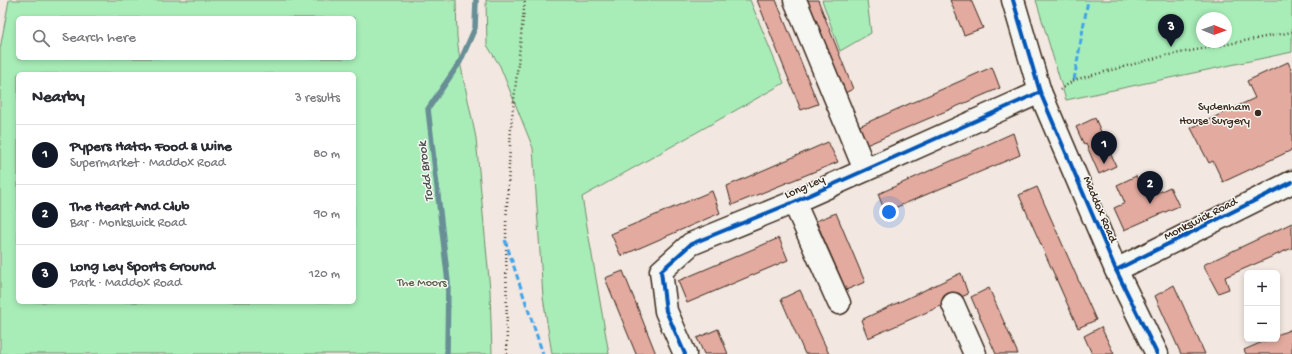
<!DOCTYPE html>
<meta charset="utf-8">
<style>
:root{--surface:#fff;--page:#f2f2f3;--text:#2b2b33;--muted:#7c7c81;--line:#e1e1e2;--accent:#111827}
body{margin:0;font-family:"Gochi Hand",sans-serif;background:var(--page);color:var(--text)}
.controls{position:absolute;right:12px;bottom:12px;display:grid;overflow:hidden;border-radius:6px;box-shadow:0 2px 6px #0003}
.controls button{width:36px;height:36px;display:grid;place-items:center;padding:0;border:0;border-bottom:1px solid var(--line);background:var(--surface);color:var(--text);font:20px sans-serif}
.compass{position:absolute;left:1196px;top:12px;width:36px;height:36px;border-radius:50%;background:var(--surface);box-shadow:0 2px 6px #0003;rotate:91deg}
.you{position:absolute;left:889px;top:212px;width:14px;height:14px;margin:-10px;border:3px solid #fff;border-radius:50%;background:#1a73e8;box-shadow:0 0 0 6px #1a73e833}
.badge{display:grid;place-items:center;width:26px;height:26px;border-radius:50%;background:var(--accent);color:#fff;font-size:13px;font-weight:700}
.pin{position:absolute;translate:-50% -33px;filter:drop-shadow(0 1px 2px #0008)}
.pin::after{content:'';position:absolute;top:21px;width:14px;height:12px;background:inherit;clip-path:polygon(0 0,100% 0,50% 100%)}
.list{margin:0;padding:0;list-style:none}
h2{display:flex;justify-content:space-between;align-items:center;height:52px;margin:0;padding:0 16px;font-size:17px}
h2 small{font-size:13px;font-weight:400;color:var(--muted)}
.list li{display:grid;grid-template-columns:26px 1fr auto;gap:12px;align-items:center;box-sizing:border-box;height:60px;padding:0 16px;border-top:1px solid var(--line)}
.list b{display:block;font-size:15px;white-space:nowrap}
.list p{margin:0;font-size:13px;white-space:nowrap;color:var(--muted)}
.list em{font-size:13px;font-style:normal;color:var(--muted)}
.icon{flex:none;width:22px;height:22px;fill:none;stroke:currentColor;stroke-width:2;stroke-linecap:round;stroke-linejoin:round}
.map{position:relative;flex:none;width:1292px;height:354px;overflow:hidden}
.search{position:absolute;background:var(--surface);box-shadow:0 2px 6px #0003;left:16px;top:16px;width:340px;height:44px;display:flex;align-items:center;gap:10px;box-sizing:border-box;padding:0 14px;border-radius:6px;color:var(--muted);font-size:15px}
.panel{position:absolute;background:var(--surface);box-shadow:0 2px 6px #0003;left:16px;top:72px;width:340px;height:232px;border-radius:6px}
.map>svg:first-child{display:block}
</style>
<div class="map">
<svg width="1292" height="354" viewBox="0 0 1292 354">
<rect width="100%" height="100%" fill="#f2e7e1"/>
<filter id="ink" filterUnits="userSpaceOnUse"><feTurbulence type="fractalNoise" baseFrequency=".025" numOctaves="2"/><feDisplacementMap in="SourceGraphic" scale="8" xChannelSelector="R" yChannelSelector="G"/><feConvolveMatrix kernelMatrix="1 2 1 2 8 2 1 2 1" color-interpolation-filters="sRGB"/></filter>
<g filter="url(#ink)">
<g fill="#a8edb8" stroke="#728c6b" fill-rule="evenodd">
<path d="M 9,0 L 456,0 L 457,37 L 460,62 L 476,138 L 490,290 L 492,354 L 0,354 L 0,49 ZM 18,18 L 354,18 L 354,58 L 18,58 ZM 18,74 L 354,74 L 354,302 L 18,302 Z"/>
<polygon points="486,0 750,0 784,83 582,197 609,354 552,354 543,297 533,148 500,66 487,45"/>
<polygon points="822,0 867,0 871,33 840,51"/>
<path d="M 1036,0 L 1292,0 L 1292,52 L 1066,100 ZM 1202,18 L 1226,18 L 1226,42 L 1202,42 Z"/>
</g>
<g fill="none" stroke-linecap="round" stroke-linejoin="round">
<polyline stroke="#678e96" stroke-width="5.5" points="447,354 448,282 428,109 460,62 475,28 476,0"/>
</g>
<g fill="#e3aa9f" stroke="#3b2a1e">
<polygon points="757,0 776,0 818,104 801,110"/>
<polygon points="801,0 818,0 853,89 841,95"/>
<polygon points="950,0 971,0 983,28 964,35"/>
<polygon points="1288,62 1292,71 1292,150 1223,182 1213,161 1209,163 1191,128 1255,98 1247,81"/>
<polygon points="992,67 1000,88 864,146 857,127"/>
<polygon points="1095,118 1116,166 1099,174 1086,144 1084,145 1076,127"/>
<polygon points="1013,133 1020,155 885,212 878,194"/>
<polygon points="828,142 838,162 732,205 727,186"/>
<polygon points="1136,176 1146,198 1170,187 1179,206 1124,230 1114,208 1125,203 1117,185"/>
<polygon points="1037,187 1096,320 1078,328 1019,195"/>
<polygon points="712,191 720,213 621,256 611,234"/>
<polygon points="836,213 865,282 846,290 816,221"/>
<polygon points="1292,223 1292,248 1225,277 1229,289 1218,293 1203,265"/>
<polygon points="779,238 788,260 687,303 678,281"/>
<polygon points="623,271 656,354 636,354 605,278"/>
<polygon points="961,273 968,294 868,338 861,320"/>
<polygon points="1174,285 1205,354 1181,354 1155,296"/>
<polygon points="989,288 1018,354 996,354 971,297"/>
<polygon points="800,290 829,354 805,354 781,299"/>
<polygon points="1101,327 1114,354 1092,354 1084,336"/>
<polygon points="718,329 728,354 704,354 697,338"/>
<polygon points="1292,329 1292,354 1246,354 1244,350 1269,339 1277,339 1277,335"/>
</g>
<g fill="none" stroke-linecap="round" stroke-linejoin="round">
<defs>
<g id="minor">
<polyline points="795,0 865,170"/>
<polyline points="1013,0 1040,92 1116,270 1157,354"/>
<polyline points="794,202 839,303"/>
<polyline points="1116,270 1292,182"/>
<polyline points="953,304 975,354"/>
<polyline points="685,354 666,311 661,271 691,244 794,202 1040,92"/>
</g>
</defs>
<use href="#minor" stroke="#3b2a1e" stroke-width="25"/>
<g stroke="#3b2a1e" stroke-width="2.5" stroke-dasharray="1 3" stroke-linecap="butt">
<polyline points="1060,90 1074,80 1164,56 1292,32"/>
<polyline points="507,354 506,224 511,127 525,0"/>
</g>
<use href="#minor" stroke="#f6f6f2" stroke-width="22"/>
<g stroke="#3fa3ea" stroke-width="3" stroke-dasharray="6 3" stroke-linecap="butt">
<polyline points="1074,80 1088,0"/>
<polyline points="505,240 543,354"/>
</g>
<defs>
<g id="cycleway">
<polyline points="1013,0 1040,92 1116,270 1157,354"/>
<polyline points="1116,270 1292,182"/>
<polyline points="685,354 666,311 661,271 691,244 794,202 1040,92"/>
</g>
</defs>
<use href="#cycleway" stroke="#f6f6f2" stroke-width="6"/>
<use href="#cycleway" stroke="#0057b8" stroke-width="4"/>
</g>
</g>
<circle fill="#3b2a1e" stroke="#f6f6f2" stroke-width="1.5" cx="1258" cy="113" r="4"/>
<g text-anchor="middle" stroke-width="3" stroke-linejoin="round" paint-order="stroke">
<g font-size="12" fill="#3b2a1e" stroke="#f6f6f2" text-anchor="end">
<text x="1250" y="110">Sydenham<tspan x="1250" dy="14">House Surgery</tspan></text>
</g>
<g font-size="12" fill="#3b2a1e" stroke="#f6f6f2">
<text transform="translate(804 186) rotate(-24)" y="4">Long Ley</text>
<text transform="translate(1101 209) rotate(67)" y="4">Maddox Road</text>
<text transform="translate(1200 218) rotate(-27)" y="4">Monkswick Road</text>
</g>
<g font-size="12" fill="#565b44" stroke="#f6f6f2">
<text x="422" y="286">The Moors</text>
</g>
<g font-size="13" font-style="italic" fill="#4e5450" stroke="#f6f6f2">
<text transform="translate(424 172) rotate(-97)" y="5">Todd Brook</text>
</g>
</g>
</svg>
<div class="controls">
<button>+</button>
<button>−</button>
</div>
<svg class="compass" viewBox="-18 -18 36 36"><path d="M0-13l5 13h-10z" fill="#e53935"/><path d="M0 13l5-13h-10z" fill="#7c7c81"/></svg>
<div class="you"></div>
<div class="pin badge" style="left:1104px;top:164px">1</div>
<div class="pin badge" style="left:1150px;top:204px">2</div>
<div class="pin badge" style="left:1171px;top:47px">3</div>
<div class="search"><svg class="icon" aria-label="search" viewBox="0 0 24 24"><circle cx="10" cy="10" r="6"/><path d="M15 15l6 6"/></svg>Search here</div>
<section class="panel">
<h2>Nearby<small>3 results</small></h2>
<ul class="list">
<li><span class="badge">1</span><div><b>Pypers Hatch Food &amp; Wine</b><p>Supermarket · Maddox Road</p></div><em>80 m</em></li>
<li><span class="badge">2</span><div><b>The Heart And Club</b><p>Bar · Monkswick Road</p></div><em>90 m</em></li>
<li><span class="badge">3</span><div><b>Long Ley Sports Ground</b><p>Park · Maddox Road</p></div><em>120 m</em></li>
</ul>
</section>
</div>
